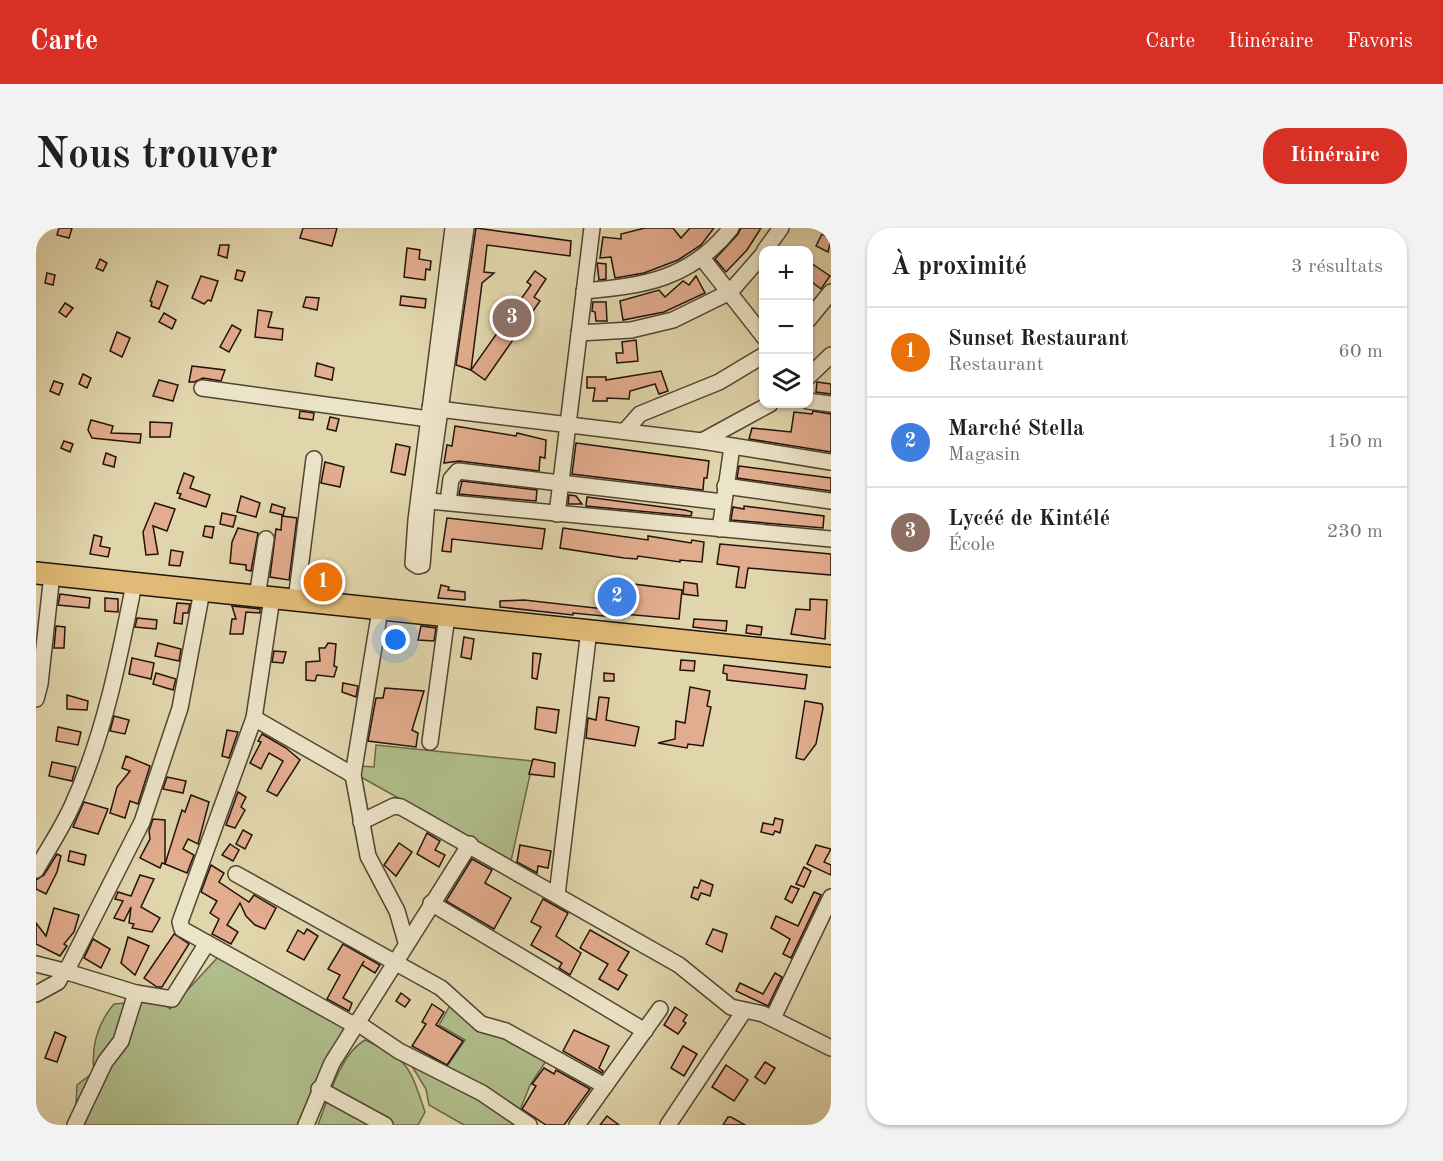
<!DOCTYPE html>
<html lang="fr">
<meta charset="utf-8">
<style>
:root{--surface:#fff;--page:#f2f2f2;--text:#202124;--muted:#757577;--line:#e0e0e0;--accent:#d93025}
body{margin:0;font-family:"Old Standard TT",serif;background:var(--page);color:var(--text)}
.controls{position:absolute;right:18px;top:18px;display:grid;overflow:hidden;border-radius:12px;box-shadow:0 2px 4px #0004}
.controls button{width:54px;height:54px;display:grid;place-items:center;padding:0;border:0;border-bottom:2px solid var(--line);background:var(--surface);color:var(--text);font:30px sans-serif}
.you{position:absolute;left:360px;top:412px;width:21px;height:21px;margin:-15px;border:4px solid #fff;border-radius:50%;background:#1a73e8;box-shadow:0 0 0 9px #1a73e833}
.badge{display:grid;place-items:center;width:39px;height:39px;border-radius:50%;background:var(--accent);color:#fff;font-size:20px;font-weight:700}
.pin{position:absolute;translate:-50% -50%;border:3px solid #fff;box-shadow:0 2px 6px #0006}
.list{margin:0;padding:0;list-style:none}
h2{display:flex;justify-content:space-between;align-items:center;height:78px;margin:0;padding:0 24px;font-size:26px}
h2 small{font-size:20px;font-weight:400;color:var(--muted)}
.list li{display:grid;grid-template-columns:39px 1fr auto;gap:18px;align-items:center;box-sizing:border-box;height:90px;padding:0 24px;border-top:2px solid var(--line)}
.list b{display:block;font-size:22px;white-space:nowrap}
.list p{margin:0;font-size:20px;white-space:nowrap;color:var(--muted)}
.list em{font-size:20px;font-style:normal;color:var(--muted)}
.icon{flex:none;width:33px;height:33px;fill:none;stroke:currentColor;stroke-width:2;stroke-linecap:round;stroke-linejoin:round}
.map{position:relative;flex:none;width:795px;height:897px;overflow:hidden;border-radius:24px}
header{display:flex;align-items:center;gap:36px;box-sizing:border-box;height:84px;padding:0 30px;background:var(--accent);color:#fff}
header strong{font-size:28px}
nav{display:flex;gap:33px;margin-inline-start:auto;font-size:21px}
.intro{display:flex;align-items:center;justify-content:space-between;box-sizing:border-box;height:144px;padding:0 36px}
h1{margin:0;font-size:42px}
.button{padding:15px 27px;border-radius:24px;background:var(--accent);color:#fff;font-size:21px;font-weight:700}
main{display:flex;gap:36px;padding:0 36px}
aside{flex:1;background:var(--surface);border-radius:24px;box-shadow:0 2px 4px #0004}
.map>svg:first-child{display:block}
</style>
<header>
<strong>Carte</strong>
<nav><a>Carte</a><a>Itinéraire</a><a>Favoris</a></nav>
</header>
<div class="intro"><h1>Nous trouver</h1><a class="button">Itinéraire</a></div>
<main>
<div class="map">
<svg width="795" height="897" viewBox="0 0 795 897">
<rect width="100%" height="100%" fill="#e1d5ab"/>
<filter id="stains"><feTurbulence type="fractalNoise" baseFrequency=".00333" numOctaves="4"/><feColorMatrix values="0 0 0 0 .2 0 0 0 0 .09 0 0 0 0 .02 0 0 0 .5 -.17"/></filter>
<radialGradient id="worn" r=".72"><stop offset=".6" stop-color="#630" stop-opacity="0"/><stop offset="1" stop-color="#630" stop-opacity=".3"/></radialGradient>
<g fill="#b0be8b" stroke="#69684b" stroke-width="1.5">
<polygon points="340,517 497,533 475,633 323,548 324,538 338,539"/>
<path d="M 183,728 L 316,797 L 281,850 L 261,897 L 39,897 L 41,857 L 58,844 C 55,819 61,796 78,776 L 124,773 L 134,781 Z"/>
<polygon points="417,772 512,830 494,857 478,897 428,897 393,877 390,861 367,824 373,819 410,840 429,812 403,797"/>
<path d="M 329,812 C 374,832 374,840 389,884 L 382,897 L 282,897 C 292,871 304,826 329,812 Z"/>
</g>
<g fill="#e2ac8e" stroke="#22130b" stroke-width="1.5">
<polygon points="23,0 36,0 33,10 21,7"/>
<polygon points="267,0 301,0 296,18 264,10"/>
<polygon points="440,0 535,13 534,28 451,17 448,44 458,45 446,55 435,142 420,137"/>
<polygon points="609,0 637,0 645,10 654,0 678,0 665,17 642,32 608,45 579,50 575,29 564,30 567,9 585,11 585,6"/>
<polygon points="705,0 725,0 711,22 690,44 679,31 702,6"/>
<polygon points="786,6 795,11 792,24 780,18"/>
<polygon points="184,17 193,17 191,30 182,27"/>
<polygon points="371,20 384,22 383,31 395,33 394,42 390,41 389,52 368,49"/>
<polygon points="64,31 71,35 67,43 60,40"/>
<polygon points="561,35 570,36 570,51 563,52"/>
<polygon points="775,35 794,48 785,61 772,51"/>
<polygon points="201,42 209,44 206,53 199,51"/>
<polygon points="499,43 510,51 498,69 504,73 449,152 435,142 495,57 491,54"/>
<polygon points="11,45 19,47 17,57 9,55"/>
<polygon points="165,48 182,53 175,73 172,72 168,76 156,70"/>
<polygon points="660,48 669,65 628,84 587,92 584,73 623,62 629,69 647,53 653,57"/>
<polygon points="121,53 132,58 123,81 115,78 116,74 114,73"/>
<polygon points="365,68 390,71 389,80 364,77"/>
<polygon points="270,69 283,70 281,82 267,79"/>
<polygon points="557,74 570,74 571,93 560,93 559,84 556,83"/>
<polygon points="29,75 37,80 30,89 23,84"/>
<polygon points="222,82 236,84 232,99 247,101 246,112 219,109"/>
<polygon points="128,85 140,92 136,101 123,94"/>
<polygon points="196,97 205,102 193,124 184,119"/>
<polygon points="81,104 94,110 86,129 74,123"/>
<polygon points="600,112 602,133 581,135 580,125 587,125 586,114"/>
<polygon points="281,135 298,140 296,152 279,148"/>
<polygon points="156,138 189,142 185,153 167,150 158,154 153,154"/>
<polygon points="625,143 632,163 623,166 619,156 594,163 593,171 571,170 571,173 557,173 559,160 551,160 551,149 570,149 570,152"/>
<polygon points="47,146 55,150 51,160 43,156"/>
<polygon points="123,152 142,157 137,173 117,168"/>
<polygon points="18,153 27,156 23,167 14,163"/>
<polygon points="781,154 795,156 795,166 780,164"/>
<polygon points="264,183 278,185 277,192 263,190"/>
<polygon points="777,183 795,186 795,224 713,211 716,200 755,204 758,184 776,186"/>
<polygon points="294,189 303,191 300,203 291,201"/>
<polygon points="55,192 77,198 75,205 105,206 104,215 56,210 52,202"/>
<polygon points="114,194 136,195 134,209 114,209"/>
<polygon points="419,198 480,208 481,205 510,212 509,230 504,229 503,243 423,233 408,235 411,217 416,218"/>
<polygon points="28,213 37,216 34,224 25,220"/>
<polygon points="540,215 673,233 671,250 668,250 667,262 536,246"/>
<polygon points="360,216 374,219 369,247 355,244"/>
<polygon points="70,225 80,229 78,239 67,236"/>
<polygon points="289,234 308,239 304,259 285,255"/>
<polygon points="703,238 795,250 795,263 701,250"/>
<polygon points="148,245 158,249 154,260 174,267 170,279 143,270 145,266 141,265"/>
<polygon points="426,253 501,262 500,273 423,266"/>
<polygon points="533,267 540,268 546,276 532,276"/>
<polygon points="205,268 224,275 220,289 201,284"/>
<polygon points="551,269 649,282 656,284 655,288 550,278"/>
<polygon points="119,275 139,281 131,303 117,298 122,326 110,327 107,304"/>
<polygon points="236,276 249,280 247,287 234,284"/>
<polygon points="708,278 788,288 787,300 695,292 697,279 708,281"/>
<polygon points="186,285 200,288 197,299 184,296"/>
<polygon points="246,288 261,290 253,352 234,349 240,301 245,302"/>
<polygon points="411,290 509,301 506,321 416,311 415,324 406,323"/>
<polygon points="169,298 178,299 176,310 167,308"/>
<polygon points="202,300 222,305 215,343 210,342 210,337 194,335 196,314"/>
<polygon points="527,300 612,312 612,308 655,315 656,312 668,314 666,334 644,332 644,334 602,328 601,331 588,330 524,320"/>
<polygon points="58,307 66,309 64,318 74,320 72,329 54,326"/>
<polygon points="684,316 795,326 795,347 712,340 709,360 700,359 703,339 681,336"/>
<polygon points="135,322 147,324 144,338 133,337"/>
<polygon points="276,348 299,352 298,360 275,356"/>
<polygon points="648,354 661,356 662,368 647,366"/>
<polygon points="589,355 646,362 643,391 588,386 588,390 537,385 537,387 464,379 464,373 488,372 586,383"/>
<polygon points="405,357 413,359 412,362 429,364 429,372 402,370"/>
<polygon points="24,366 54,370 53,380 22,377"/>
<polygon points="69,370 82,371 82,384 69,383"/>
<polygon points="774,371 791,372 789,411 755,406 760,381 774,382"/>
<polygon points="141,375 154,376 152,385 147,385 146,396 138,395"/>
<polygon points="196,378 224,381 224,385 210,384 207,406 194,406 196,391 200,391"/>
<polygon points="101,390 121,392 120,401 99,399"/>
<polygon points="658,391 691,393 690,403 657,399"/>
<polygon points="711,397 726,399 725,407 710,405"/>
<polygon points="20,398 29,399 28,420 18,420"/>
<polygon points="385,398 400,400 398,413 382,412"/>
<polygon points="351,401 359,402 357,411 349,410"/>
<polygon points="428,409 438,411 435,431 425,429"/>
<polygon points="122,415 145,421 143,433 119,428"/>
<polygon points="292,415 300,416 298,438 301,439 298,449 281,447 279,453 270,452 270,434 284,433 283,420 289,420"/>
<polygon points="238,423 250,424 247,435 236,434"/>
<polygon points="497,425 505,426 501,451 496,450"/>
<polygon points="96,430 118,435 115,451 93,446"/>
<polygon points="645,432 659,433 658,443 644,442"/>
<polygon points="688,437 771,447 769,461 691,452 691,446 687,445"/>
<polygon points="120,445 140,451 137,462 117,456"/>
<polygon points="568,445 578,446 578,453 568,453"/>
<polygon points="307,455 322,458 320,469 306,464"/>
<polygon points="654,459 674,463 671,478 675,479 667,518 652,516 651,520 622,515 639,511 640,493 649,495"/>
<polygon points="349,460 388,463 376,502 382,505 380,519 332,513 340,470 347,470"/>
<polygon points="31,467 52,473 51,482 31,481"/>
<polygon points="563,469 573,470 570,492 603,499 599,518 550,510 552,490 560,492"/>
<polygon points="769,473 786,476 787,480 780,516 768,532 760,530"/>
<polygon points="501,479 523,482 520,505 499,501"/>
<polygon points="78,488 93,492 89,506 74,503"/>
<polygon points="22,499 45,504 42,517 20,513"/>
<polygon points="191,502 202,504 193,530 186,528"/>
<polygon points="226,506 250,520 264,532 241,568 231,563 247,533 233,525 225,541 214,535 225,514 222,513"/>
<polygon points="90,528 114,538 102,576 94,573 89,590 74,585 81,559 94,543 86,540"/>
<polygon points="497,531 519,535 518,549 493,546"/>
<polygon points="16,534 40,539 36,553 13,548"/>
<polygon points="131,549 150,553 147,565 127,561"/>
<polygon points="202,564 210,569 205,579 209,582 199,600 190,597"/>
<polygon points="155,567 173,574 162,616 152,611 147,621 158,627 151,645 129,636 146,582 149,584"/>
<polygon points="48,574 72,581 62,606 37,599"/>
<polygon points="739,590 747,592 744,605 739,603 737,607 725,604 727,595 737,597"/>
<polygon points="117,591 129,592 129,636 126,635 124,640 104,630 114,611 113,603"/>
<polygon points="207,602 216,607 209,621 200,616"/>
<polygon points="391,605 404,613 399,622 409,627 403,639 381,626"/>
<polygon points="363,615 376,624 360,648 348,637"/>
<polygon points="194,616 203,622 197,633 186,627"/>
<polygon points="484,617 515,623 512,640 502,638 501,645 481,634"/>
<polygon points="780,617 795,621 788,634 795,637 795,647 771,636"/>
<polygon points="34,623 50,627 48,637 32,633"/>
<polygon points="21,626 25,628 21,644 10,666 0,661 0,652 8,647"/>
<polygon points="436,631 456,642 449,655 475,670 458,701 410,673"/>
<polygon points="175,637 188,645 183,654 213,674 218,667 240,680 229,701 219,697 210,688 204,675 191,697 202,704 195,716 176,706 183,691 174,685 181,673 165,664"/>
<polygon points="768,639 775,643 768,659 760,656"/>
<polygon points="104,647 118,651 105,679 124,690 116,704 96,700 98,696 93,695 95,679 88,693 78,690 87,673 79,671 82,664 95,668"/>
<polygon points="665,652 677,657 674,668 665,665 662,672 655,669 658,659 662,660"/>
<polygon points="755,658 763,661 756,675 749,671"/>
<polygon points="778,664 785,667 755,730 747,726 754,711 735,700 740,688 762,698"/>
<polygon points="507,671 532,685 520,708 545,725 534,747 523,740 526,735 495,717 505,699 495,694"/>
<polygon points="18,680 43,687 38,704 28,716 31,718 24,728 0,716 0,695 10,708"/>
<polygon points="271,701 282,708 268,732 251,723 262,702 268,706"/>
<polygon points="677,701 691,706 686,724 670,716"/>
<polygon points="554,702 593,724 582,742 591,747 582,762 563,751 572,736 544,720"/>
<polygon points="138,706 153,716 126,759 121,759 108,750"/>
<polygon points="92,709 113,718 99,747 85,735"/>
<polygon points="57,711 74,721 65,740 48,730"/>
<polygon points="307,716 344,737 339,745 326,737 328,733 307,770 316,775 313,783 291,771 304,747 292,741"/>
<polygon points="739,745 746,749 732,778 700,763 704,755 727,766"/>
<polygon points="365,765 374,772 369,779 360,773"/>
<polygon points="396,776 408,784 400,797 427,813 411,837 376,818 390,796 386,794"/>
<polygon points="639,779 651,787 647,793 650,795 642,806 628,797"/>
<polygon points="538,802 573,818 563,840 567,843 566,845 527,823"/>
<polygon points="19,804 30,809 21,834 9,830"/>
<polygon points="647,818 661,826 648,848 635,840"/>
<polygon points="729,834 739,840 729,856 719,849"/>
<polygon points="690,837 712,852 698,873 676,859"/>
<polygon points="508,840 518,846 520,842 554,861 528,897 510,897 486,881 500,858 496,856"/>
<polygon points="571,888 583,897 564,897"/>
<polygon points="692,889 695,889 709,897 687,897"/>
</g>
<g fill="none" stroke-linecap="round" stroke-linejoin="round">
<defs>
<g id="minor">
<polyline points="417,0 380,292 377,335 382,338 386,337 391,273 430,0"/>
<polyline points="729,22 745,0"/>
<polyline points="666,30 728,109"/>
<path d="M 548,63 C 608,58 655,51 695,0"/>
<polyline points="772,92 795,64"/>
<polyline points="543,105 595,102 637,92 694,64 728,25"/>
<polyline points="772,149 795,127"/>
<polyline points="166,160 393,191"/>
<polyline points="772,173 795,176"/>
<polyline points="394,180 666,213 795,234"/>
<polyline points="589,203 604,186 683,154 728,127"/>
<polyline points="666,213 734,176"/>
<polyline points="689,258 795,273"/>
<polyline points="383,272 795,311"/>
<polyline points="412,274 415,251 422,243 687,274"/>
<polyline points="521,286 556,0"/>
<polyline points="684,301 696,219"/>
<polyline points="221,369 230,311"/>
<polyline points="236,370 218,490 144,694 146,701 318,797"/>
<polyline points="260,372 278,231"/>
<polyline points="344,382 317,547 332,628 361,683 370,714"/>
<polyline points="0,471 4,456 16,346"/>
<polyline points="218,490 317,547"/>
<polyline points="394,514 411,388"/>
<polyline points="325,594 358,578 365,579 643,737 695,779 727,786 795,820"/>
<path d="M 0,642 C 12,621 26,600 36,578 C 68,508 83,432 98,356"/>
<polyline points="200,646 405,760 445,796 470,803 569,858"/>
<polyline points="521,667 553,402"/>
<polyline points="395,675 609,803"/>
<polyline points="0,736 28,743 33,738 106,594 144,480 166,363"/>
<polyline points="0,766 22,754 28,743 100,765 136,771 171,715"/>
<polyline points="737,790 795,669"/>
<polyline points="320,794 363,823 446,865 493,897"/>
<polyline points="283,861 349,897"/>
<polyline points="39,897 69,834 85,813 100,765"/>
<polyline points="270,897 296,835 434,616"/>
<polyline points="541,897 624,781"/>
<polyline points="632,897 708,783"/>
</g>
<polyline id="highway" points="0,345 795,428"/>
</defs>
<use href="#minor" stroke="#524433" stroke-width="18"/>
<use href="#highway" stroke="#22130b" stroke-width="24"/>
<use href="#minor" stroke="#ece4c8" stroke-width="15"/>
<use href="#highway" stroke="#e0ba76" stroke-width="21"/>
</g>
<rect width="100%" height="100%" filter="url(#stains)"/>
<rect width="100%" height="100%" fill="url(#worn)"/>
</svg>
<div class="controls">
<button>+</button>
<button>−</button>
<button><svg class="icon" aria-label="layers" viewBox="0 0 24 24"><path d="M12 4l9 5-9 5-9-5zM3 14l9 5 9-5"/></svg></button>
</div>
<div class="you"></div>
<div class="pin badge" style="left:287px;top:354px;background:#e8710a">1</div>
<div class="pin badge" style="left:581px;top:369px;background:#3f7fe0">2</div>
<div class="pin badge" style="left:476px;top:90px;background:#8d6e63">3</div>
</div>
<aside>
<h2>À proximité<small>3 résultats</small></h2>
<ul class="list">
<li><span class="badge" style="background:#e8710a">1</span><div><b>Sunset Restaurant</b><p>Restaurant</p></div><em>60 m</em></li>
<li><span class="badge" style="background:#3f7fe0">2</span><div><b>Marché Stella</b><p>Magasin</p></div><em>150 m</em></li>
<li><span class="badge" style="background:#8d6e63">3</span><div><b>Lycéé de Kintélé</b><p>École</p></div><em>230 m</em></li>
</ul>
</aside>
</main>
